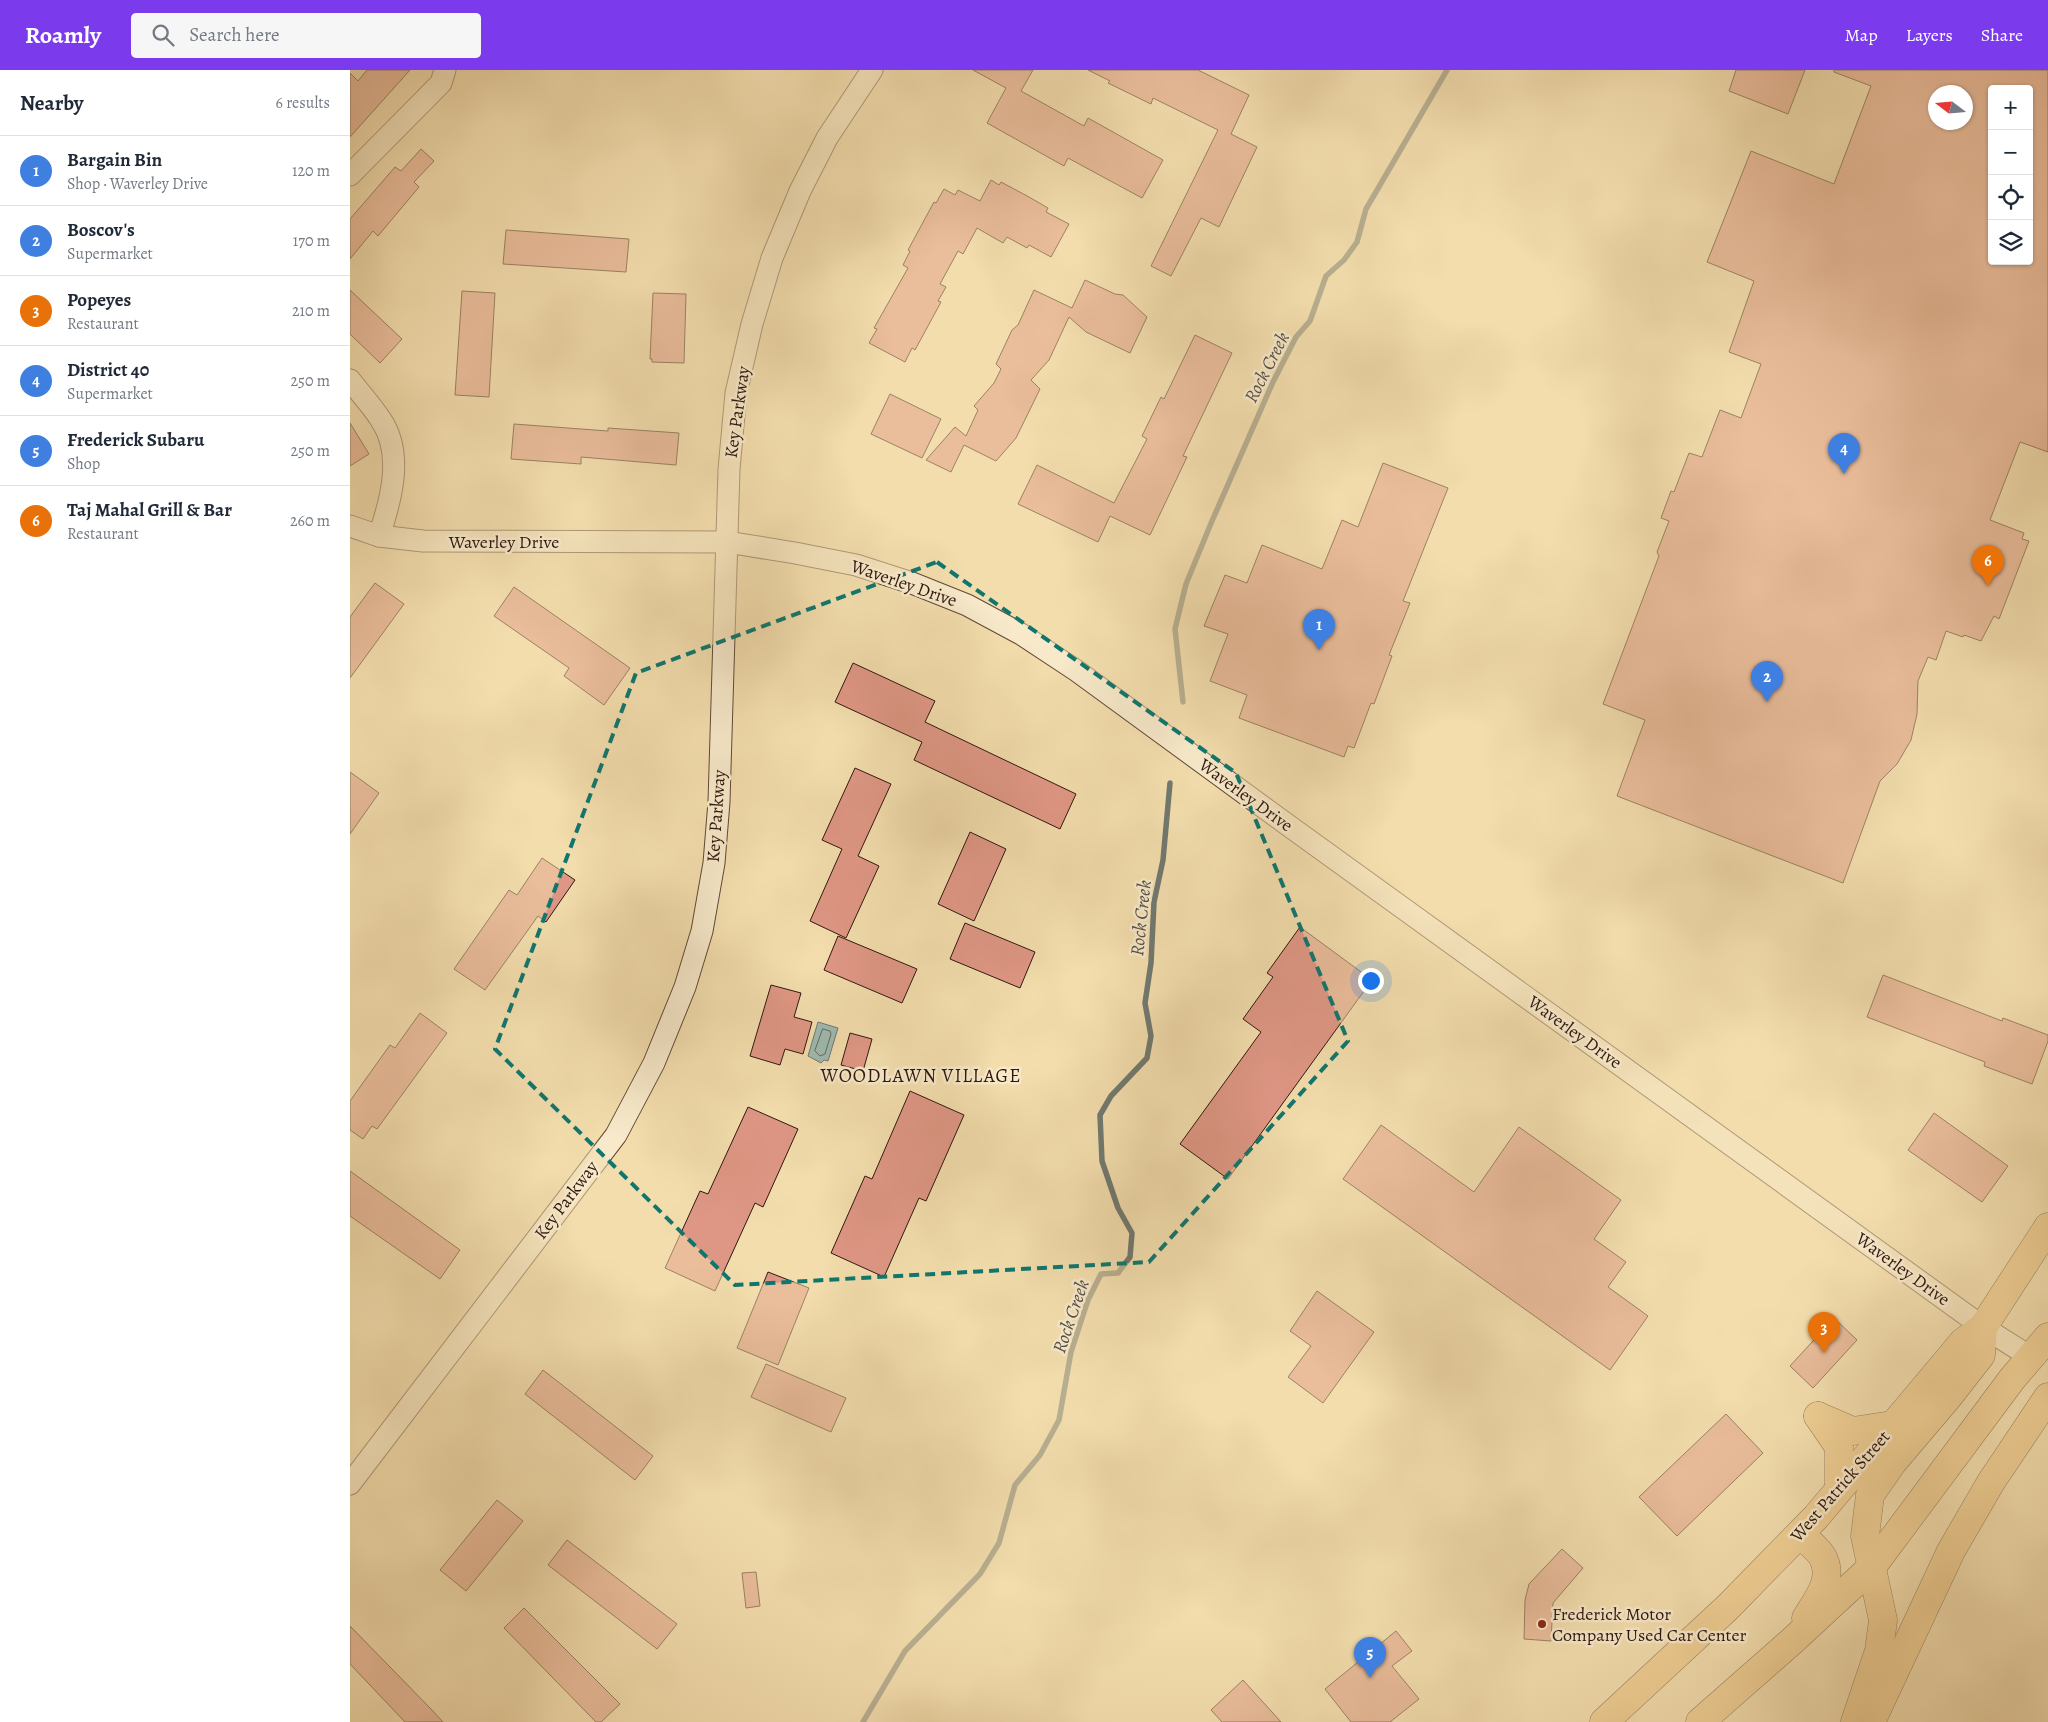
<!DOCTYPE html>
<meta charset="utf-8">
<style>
:root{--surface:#fff;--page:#f6f6f7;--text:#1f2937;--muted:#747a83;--line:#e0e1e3;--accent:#7c3aed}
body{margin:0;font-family:Alegreya,serif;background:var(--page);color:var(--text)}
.controls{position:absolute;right:15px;top:15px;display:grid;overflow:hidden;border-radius:5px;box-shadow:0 1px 4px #0004}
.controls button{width:45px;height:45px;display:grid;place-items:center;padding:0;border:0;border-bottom:1px solid var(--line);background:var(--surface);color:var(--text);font:25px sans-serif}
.compass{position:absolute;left:1578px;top:15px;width:45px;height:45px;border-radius:50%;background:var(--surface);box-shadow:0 1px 4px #0004;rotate:286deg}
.you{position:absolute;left:1020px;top:910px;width:18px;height:18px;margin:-12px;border:4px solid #fff;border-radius:50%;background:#1a73e8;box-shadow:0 0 0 8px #1a73e833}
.badge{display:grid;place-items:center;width:32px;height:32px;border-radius:50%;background:var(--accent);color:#fff;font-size:16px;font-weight:700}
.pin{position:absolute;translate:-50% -41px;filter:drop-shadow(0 1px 2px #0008)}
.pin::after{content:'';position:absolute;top:26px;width:18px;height:15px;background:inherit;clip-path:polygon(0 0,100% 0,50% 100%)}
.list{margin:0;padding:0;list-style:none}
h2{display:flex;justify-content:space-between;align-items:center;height:65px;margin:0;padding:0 20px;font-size:21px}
h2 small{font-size:16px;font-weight:400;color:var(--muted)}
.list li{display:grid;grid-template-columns:32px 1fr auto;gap:15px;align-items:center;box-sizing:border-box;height:70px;padding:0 20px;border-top:1px solid var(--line)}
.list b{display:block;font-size:19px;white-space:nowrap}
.list p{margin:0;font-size:16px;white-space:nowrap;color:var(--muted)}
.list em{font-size:16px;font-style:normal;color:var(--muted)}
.icon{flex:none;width:28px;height:28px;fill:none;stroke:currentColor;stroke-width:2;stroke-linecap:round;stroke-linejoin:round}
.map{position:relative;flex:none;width:1698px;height:1652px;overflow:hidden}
header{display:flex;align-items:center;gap:30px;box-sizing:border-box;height:70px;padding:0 25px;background:var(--accent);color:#fff}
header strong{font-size:24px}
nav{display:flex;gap:28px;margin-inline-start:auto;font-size:18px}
.search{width:350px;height:45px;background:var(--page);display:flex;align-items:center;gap:12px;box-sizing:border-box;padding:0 18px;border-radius:5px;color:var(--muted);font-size:19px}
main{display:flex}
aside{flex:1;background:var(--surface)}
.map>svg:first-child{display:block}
</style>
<header>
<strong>Roamly</strong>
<div class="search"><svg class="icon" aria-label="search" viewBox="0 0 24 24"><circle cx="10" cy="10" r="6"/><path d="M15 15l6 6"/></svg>Search here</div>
<nav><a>Map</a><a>Layers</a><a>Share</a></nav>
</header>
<main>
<aside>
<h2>Nearby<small>6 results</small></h2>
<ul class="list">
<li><span class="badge" style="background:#3f7fe0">1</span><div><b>Bargain Bin</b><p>Shop · Waverley Drive</p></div><em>120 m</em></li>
<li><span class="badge" style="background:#3f7fe0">2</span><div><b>Boscov's</b><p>Supermarket</p></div><em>170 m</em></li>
<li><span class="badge" style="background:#e8710a">3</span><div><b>Popeyes</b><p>Restaurant</p></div><em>210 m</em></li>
<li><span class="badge" style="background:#3f7fe0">4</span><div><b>District 40</b><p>Supermarket</p></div><em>250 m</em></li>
<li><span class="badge" style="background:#3f7fe0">5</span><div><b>Frederick Subaru</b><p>Shop</p></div><em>250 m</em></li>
<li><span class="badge" style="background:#e8710a">6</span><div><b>Taj Mahal Grill &amp; Bar</b><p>Restaurant</p></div><em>260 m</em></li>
</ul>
</aside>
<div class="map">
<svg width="1698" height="1652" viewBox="0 0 1698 1652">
<rect width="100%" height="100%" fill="#f3ddad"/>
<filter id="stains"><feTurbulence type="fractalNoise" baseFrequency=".004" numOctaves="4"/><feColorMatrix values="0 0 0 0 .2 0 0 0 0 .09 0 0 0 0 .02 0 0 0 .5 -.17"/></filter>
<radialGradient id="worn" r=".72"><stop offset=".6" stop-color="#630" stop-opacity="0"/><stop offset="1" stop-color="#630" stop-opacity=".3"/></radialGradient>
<polygon fill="#9dbbb1" stroke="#717970" points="468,952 488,958 478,991 474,990 471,993 458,986"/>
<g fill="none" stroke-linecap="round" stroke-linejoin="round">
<polygon stroke="#666960" stroke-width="1" points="473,959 480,961 481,964 475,984 470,986 465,981"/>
<g stroke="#717970" stroke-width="5.5">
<polyline points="833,632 825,559 836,514 862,451 923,312 946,267 960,251 976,206 994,190 1007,172 1016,139 1097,0"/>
<polyline points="513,1652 555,1581 630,1504 649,1473 665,1415 690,1385 709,1350 721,1282 738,1230 751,1204 768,1203 780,1187 782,1163 768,1138 752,1091 750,1045 761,1026 797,988 801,966 795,933 801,893 804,832 813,790 820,713"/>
</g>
</g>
<g fill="#df9785" stroke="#2f170e" fill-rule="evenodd">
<polygon points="17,0 60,0 0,67 0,3 8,11"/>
<polygon points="623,0 683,0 671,21 734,56 738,48 813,90 792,128 718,88 714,96 637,53 656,18"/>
<polygon points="738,0 848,0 899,25 881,64 907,77 869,157 851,148 821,206 801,196 868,60 803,28 801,34 758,13 760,11"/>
<polygon points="1386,0 1455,0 1438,44 1379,21"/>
<path d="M 1484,0 L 1698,0 L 1698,382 L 1670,372 L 1640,450 L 1674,463 L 1672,469 L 1679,471 L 1649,549 L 1644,546 L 1631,571 L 1614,565 L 1613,567 L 1596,561 L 1586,590 L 1578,587 L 1568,611 L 1567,644 L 1561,670 L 1547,694 L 1530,711 L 1493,813 L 1267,726 L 1295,650 L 1253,634 L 1309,486 L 1307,482 L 1319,451 L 1311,448 L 1321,421 L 1324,422 L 1339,383 L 1352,387 L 1370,340 L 1391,348 L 1411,294 L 1379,282 L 1404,211 L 1357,192 L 1401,81 L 1484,114 L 1521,16 L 1484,2 ZM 1642,19 L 1679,19 L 1679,191 L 1642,191 ZM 1586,22 L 1616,22 L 1616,52 L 1586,52 Z"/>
<polygon points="71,79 84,91 64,112 69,117 28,166 23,161 0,189 0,149 45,97 51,101"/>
<polygon points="641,110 649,115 651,112 679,127 698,138 696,142 719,154 701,187 679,175 677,178 657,167 653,173 627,158 613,184 608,181 590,214 596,217 588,231 591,232 565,280 562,278 555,292 519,273 527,259 524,258 558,198 553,195 560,181 558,180 584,132 586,133 594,119 605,125 608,120 630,131"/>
<polygon points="156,160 279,169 276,202 153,194"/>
<polygon points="735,210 765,224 773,225 797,247 780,283 736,262 719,247 699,290 681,310 690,319 666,368 646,391 614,375 601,402 576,390 605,357 616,366 628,340 624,336 644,313 651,299 646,294 662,260 668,255 684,220 722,238"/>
<polygon points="0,220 52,269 30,293 0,264"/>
<polygon points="112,221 145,223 139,327 105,325"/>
<polygon points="303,223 336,224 334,293 302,292 302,289 300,289"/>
<polygon points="845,265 882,283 833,386 837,387 800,465 760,446 748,472 668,434 687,395 764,433 797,369 792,366 811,327 814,329"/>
<polygon points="540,324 591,349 572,388 521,364"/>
<polygon points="0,353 19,384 0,396"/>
<polygon points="164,354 258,361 258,358 329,363 326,395 231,387 231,394 161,389"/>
<polygon points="1033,393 1098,418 1053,531 1060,533 1039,585 1042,586 1024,634 1021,633 1004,678 998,676 994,687 889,648 897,625 860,611 878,564 854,556 875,505 897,513 912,475 972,499 992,450 1008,457"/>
<polygon points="25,513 54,534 0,608 0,547"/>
<polygon points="164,517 280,598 254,635 214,606 219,598 144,546"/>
<polygon points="503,593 585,631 575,652 726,724 710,759 564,690 572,672 485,632"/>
<polygon points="505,698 541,714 508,786 529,796 496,868 460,851 492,779 472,770"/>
<polygon points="0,702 29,723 0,764"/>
<polygon points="620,762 656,779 624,851 588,834"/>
<polygon points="192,788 225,810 196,852 188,846 135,920 104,899 159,820 167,825"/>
<polygon points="615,853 685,882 670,918 600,889"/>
<polygon points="950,857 1022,910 878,1109 830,1074 911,962 893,949 923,907 917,903"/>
<polygon points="488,866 567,899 552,933 474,900"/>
<polygon points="1533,905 1652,951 1653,948 1698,965 1698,971 1682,1014 1634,996 1635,992 1517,947"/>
<polygon points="421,915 451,923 444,947 462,952 453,984 435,979 430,995 400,986"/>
<polygon points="70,943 97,963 27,1059 22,1056 13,1069 0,1060 0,1031 40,975 45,978"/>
<polygon points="500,963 522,969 513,1001 491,995"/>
<polygon points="560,1021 614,1045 576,1131 569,1128 534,1207 481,1183 515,1106 522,1109"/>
<polygon points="398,1037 448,1059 413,1137 405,1133 365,1221 315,1198 350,1121 358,1124"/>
<polygon points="1584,1043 1658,1096 1632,1132 1558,1080"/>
<polygon points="1031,1055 1124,1122 1169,1057 1271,1130 1244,1169 1276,1192 1258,1217 1298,1246 1260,1300 993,1109"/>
<polygon points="0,1101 110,1180 90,1209 0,1146"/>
<polygon points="418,1202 459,1218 428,1295 387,1278"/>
<polygon points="967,1221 1024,1262 973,1333 938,1307 961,1276 940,1261"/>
<polygon points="1484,1248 1507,1270 1463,1318 1440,1296"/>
<polygon points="416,1294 496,1328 481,1362 401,1327"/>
<polygon points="193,1300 303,1386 285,1410 175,1324"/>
<polygon points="1376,1344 1413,1383 1327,1466 1289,1427"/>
<polygon points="147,1430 173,1451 116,1521 90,1500"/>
<polygon points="217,1470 327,1554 307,1579 198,1495"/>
<polygon points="1212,1479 1233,1498 1203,1533 1201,1571 1174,1569 1175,1530 1179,1514"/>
<polygon points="406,1502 410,1536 396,1538 392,1503"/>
<polygon points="174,1538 270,1634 251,1652 246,1652 154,1558"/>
<polygon points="0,1556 81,1639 93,1652 55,1652 0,1594"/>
<polygon points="1046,1561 1062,1581 1042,1596 1069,1629 1040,1652 1001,1652 975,1619"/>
<polygon points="893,1610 931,1652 872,1652 861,1640"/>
</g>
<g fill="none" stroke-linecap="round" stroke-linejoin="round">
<defs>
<g id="minor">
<polyline points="0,105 91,13 95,0"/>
<path d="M 0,310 C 10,323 22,336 31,350 C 54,384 41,430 29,466"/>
<polyline points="0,456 29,466 73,471 377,472 445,483 506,495 562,513 617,535 671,564 727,601 935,753 1633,1257 1682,1288"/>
<polyline points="0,1414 266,1065 304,993 335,917 352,861 364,793 369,732 379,399 386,323 402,254 422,188 450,121 477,68 522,0"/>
</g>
<g id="major">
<polyline points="1468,1346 1489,1377 1489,1418"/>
<polyline points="1468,1346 1503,1361 1542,1355"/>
<path d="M 1450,1464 C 1457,1471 1471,1481 1474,1490 C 1483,1511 1467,1530 1456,1548"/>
<polyline points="1254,1652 1378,1537 1466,1447 1613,1272 1633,1257 1698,1157"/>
<polyline points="1350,1652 1441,1572 1522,1497 1662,1309 1698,1267"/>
<polyline points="1505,1652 1529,1581 1533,1550 1515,1466 1520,1425 1543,1392 1599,1326 1631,1285 1633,1257"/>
<polyline points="1521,1652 1601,1481 1641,1412 1698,1327"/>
</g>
</defs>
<use href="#minor" stroke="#604836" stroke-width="23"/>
<use href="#major" stroke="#2f170e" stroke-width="29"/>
<use href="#minor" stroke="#f7e9ca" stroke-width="21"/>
<use href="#major" stroke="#eabe76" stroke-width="28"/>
</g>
<path d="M0 0H1698V1652H0ZM 587,492 L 886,703 L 998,971 L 799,1192 L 385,1215 L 145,979 L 286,603 Z" fill="#f3ddad" fill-opacity=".55" fill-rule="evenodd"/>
<path fill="none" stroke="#0f766e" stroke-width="4" stroke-dasharray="10 6" stroke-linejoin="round" d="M 587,492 L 886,703 L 998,971 L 799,1192 L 385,1215 L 145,979 L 286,603 Z"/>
<circle fill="#8f2418" stroke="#f7e9ca" stroke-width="2" cx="1192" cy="1554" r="5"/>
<g text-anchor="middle" stroke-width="5" stroke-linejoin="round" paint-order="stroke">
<g font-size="18" fill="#2f170e" stroke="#f7e9ca">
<text transform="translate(387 342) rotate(-82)" y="6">Key Parkway</text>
<text x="154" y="478">Waverley Drive</text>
<text transform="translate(554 513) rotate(19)" y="6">Waverley Drive</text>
<text transform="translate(896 725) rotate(36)" y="6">Waverley Drive</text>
<text transform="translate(366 746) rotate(-86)" y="6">Key Parkway</text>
<text transform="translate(1225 962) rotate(36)" y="6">Waverley Drive</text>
<text transform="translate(216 1130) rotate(-53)" y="6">Key Parkway</text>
<text transform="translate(1553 1199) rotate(36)" y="6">Waverley Drive</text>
<text transform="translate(1490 1416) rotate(-49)" y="6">West Patrick Street</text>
</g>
<g font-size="18" fill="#2f170e" stroke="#f7e9ca" text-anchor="start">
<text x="1202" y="1550">Frederick Motor<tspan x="1202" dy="21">Company Used Car Center</tspan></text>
</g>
<g font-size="19" font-style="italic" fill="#565047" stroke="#f7e9ca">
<text transform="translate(916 297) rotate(-63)" y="7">Rock Creek</text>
<text transform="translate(790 848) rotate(-84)" y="7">Rock Creek</text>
<text transform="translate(720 1246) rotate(-71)" y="7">Rock Creek</text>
</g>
<g font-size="19" letter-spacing="1" fill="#2f170e" stroke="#f7e9ca">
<text x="571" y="1012">WOODLAWN VILLAGE</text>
</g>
</g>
<rect width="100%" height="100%" filter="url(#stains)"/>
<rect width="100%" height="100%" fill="url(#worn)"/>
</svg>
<div class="controls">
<button>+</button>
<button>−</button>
<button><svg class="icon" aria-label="locate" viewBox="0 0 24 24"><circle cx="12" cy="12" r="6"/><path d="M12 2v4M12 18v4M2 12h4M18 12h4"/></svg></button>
<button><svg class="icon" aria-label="layers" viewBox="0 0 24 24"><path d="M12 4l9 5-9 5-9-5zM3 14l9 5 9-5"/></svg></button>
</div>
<svg class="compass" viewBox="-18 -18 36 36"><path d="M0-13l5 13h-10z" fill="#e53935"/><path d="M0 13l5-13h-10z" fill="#747a83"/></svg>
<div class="you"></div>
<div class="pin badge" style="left:969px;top:580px;background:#3f7fe0">1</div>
<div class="pin badge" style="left:1417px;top:632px;background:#3f7fe0">2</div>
<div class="pin badge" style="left:1474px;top:1283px;background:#e8710a">3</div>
<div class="pin badge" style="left:1494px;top:404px;background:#3f7fe0">4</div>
<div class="pin badge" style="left:1020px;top:1608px;background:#3f7fe0">5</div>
<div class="pin badge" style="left:1638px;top:516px;background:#e8710a">6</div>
</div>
</main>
